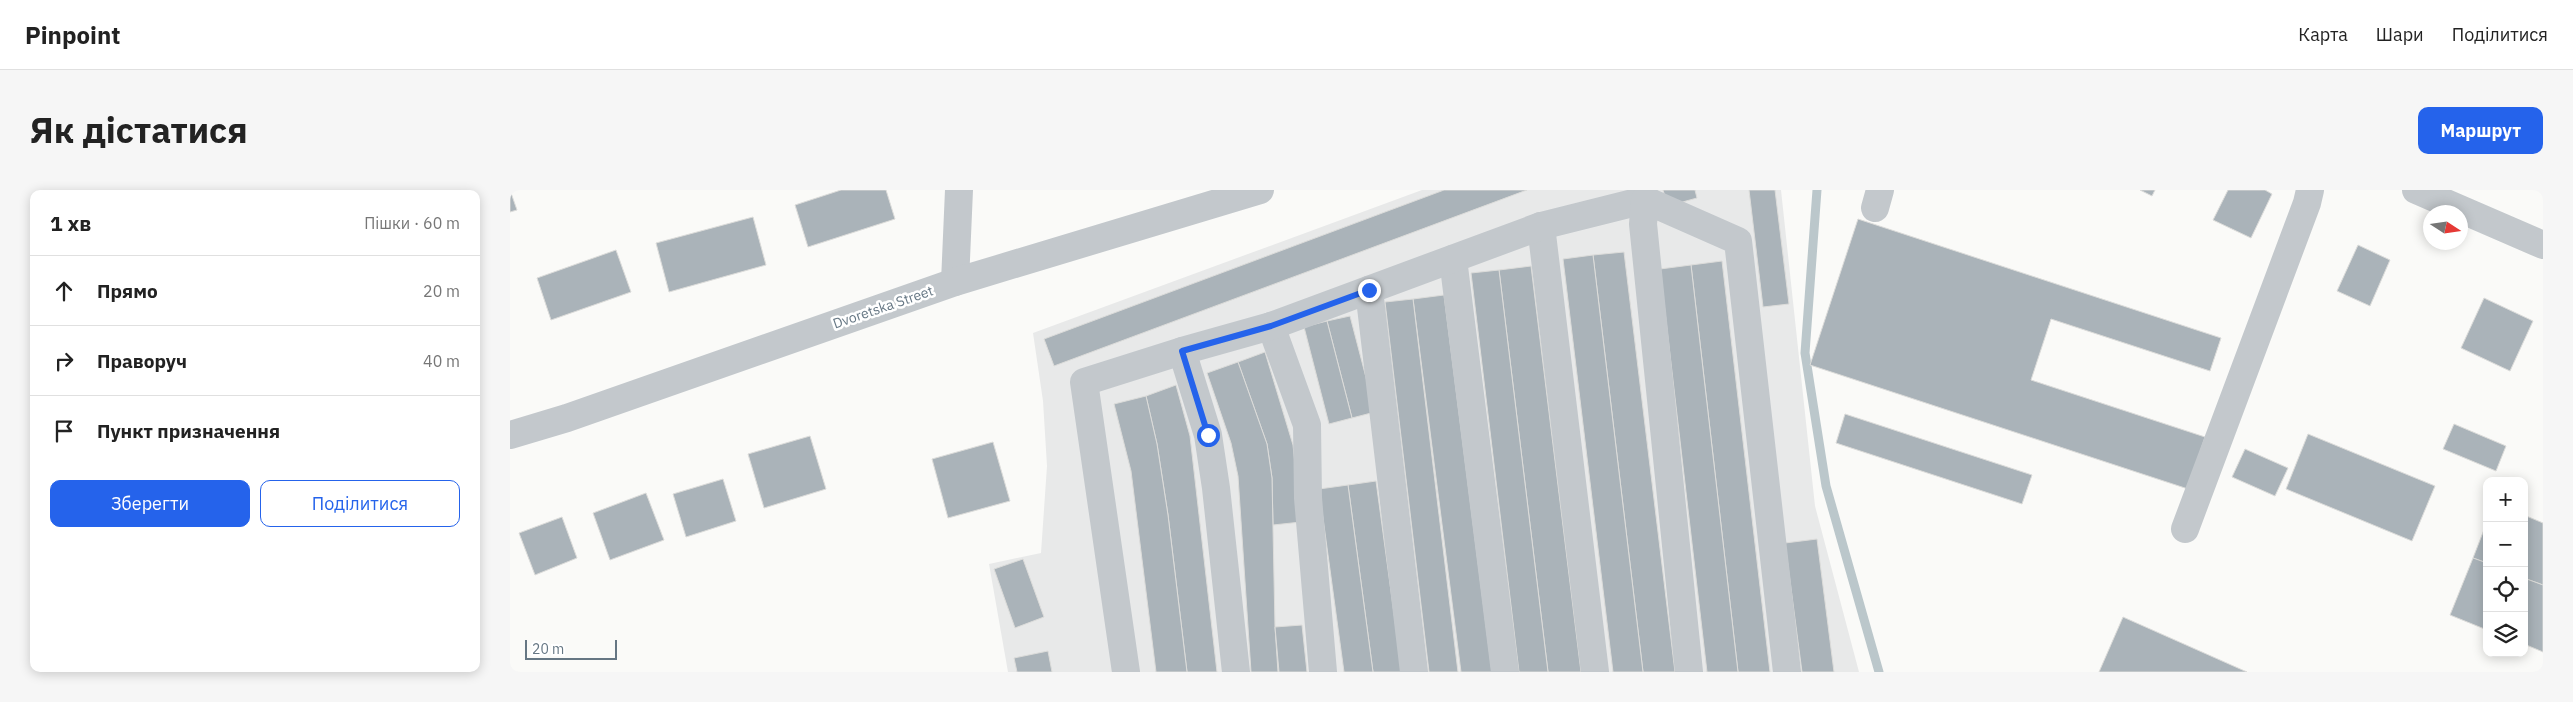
<!DOCTYPE html>
<html lang="uk">
<meta charset="utf-8">
<style>
:root{--surface:#fff;--page:#f6f6f6;--text:#222;--muted:#767676;--line:#e0e0e0;--accent:#2563eb}
body{margin:0;font-family:"IBM Plex Sans",sans-serif;background:var(--page);color:var(--text)}
.controls{position:absolute;right:15px;bottom:15px;display:grid;overflow:hidden;border-radius:10px;box-shadow:0 2px 12px #0003}
.controls button{width:45px;height:45px;display:grid;place-items:center;padding:0;border:0;border-bottom:1px solid var(--line);background:var(--surface);color:var(--text);font:25px sans-serif}
.compass{position:absolute;left:1913px;top:15px;width:45px;height:45px;border-radius:50%;background:var(--surface);box-shadow:0 2px 12px #0003;rotate:102deg}
.scale{position:absolute;left:15px;bottom:12px;width:92px;box-sizing:border-box;padding-left:5px;border:2px solid #657683;border-top:0;font-size:14px;line-height:18px;white-space:nowrap;color:#657683;-webkit-text-stroke:4px #fff;paint-order:stroke}
.stop{position:absolute;width:15px;height:15px;margin:-11px;border:4px solid #2563eb;border-radius:50%;background:#fff}
.stop.end{background:#2563eb;border-color:#fff;box-shadow:0 1px 5px #0008}
.list{margin:0;padding:0;list-style:none}
h2{display:flex;justify-content:space-between;align-items:center;height:65px;margin:0;padding:0 20px;font-size:21px}
h2 small{font-size:16px;font-weight:400;color:var(--muted)}
.list li{display:grid;grid-template-columns:32px 1fr auto;gap:15px;align-items:center;box-sizing:border-box;height:70px;padding:0 20px;border-top:1px solid var(--line)}
.list b{display:block;font-size:19px;white-space:nowrap}
.list em{font-size:16px;font-style:normal;color:var(--muted)}
.actions{display:flex;gap:10px;padding:15px 20px}
.actions a{flex:1;padding:11px 0;border:1px solid var(--accent);border-radius:10px;text-align:center;font-size:18px;color:var(--accent)}
.actions .main{background:var(--accent);color:#fff}
.icon{flex:none;width:28px;height:28px;fill:none;stroke:currentColor;stroke-width:2;stroke-linecap:round;stroke-linejoin:round}
.map{position:relative;flex:none;width:2033px;height:482px;overflow:hidden;border-radius:10px}
header{display:flex;align-items:center;gap:30px;box-sizing:border-box;height:70px;padding:0 25px;background:var(--surface);border-bottom:1px solid var(--line)}
header strong{font-size:24px}
nav{display:flex;gap:28px;margin-inline-start:auto;font-size:18px}
.intro{display:flex;align-items:center;justify-content:space-between;box-sizing:border-box;height:120px;padding:0 30px}
h1{margin:0;font-size:35px}
.button{padding:12px 22px;border-radius:10px;background:var(--accent);color:#fff;font-size:18px;font-weight:700}
main{display:flex;gap:30px;padding:0 30px}
aside{flex:1;background:var(--surface);border-radius:10px;box-shadow:0 2px 12px #0003}
.map>svg:first-child{display:block}
</style>
<header>
<strong>Pinpoint</strong>
<nav><a>Карта</a><a>Шари</a><a>Поділитися</a></nav>
</header>
<div class="intro"><h1>Як дістатися</h1><a class="button">Маршрут</a></div>
<main>
<aside>
<h2>1 хв<small>Пішки · 60 m</small></h2>
<ul class="list">
<li><svg class="icon" aria-label="ahead" viewBox="0 0 24 24"><path d="M12 20V5M6 11l6-6 6 6"/></svg><div><b>Прямо</b></div><em>20 m</em></li>
<li><svg class="icon" aria-label="right" viewBox="0 0 24 24"><path d="M7 20v-9h11M14 6l5 5-5 5"/></svg><div><b>Праворуч</b></div><em>40 m</em></li>
<li><svg class="icon" aria-label="arrive" viewBox="0 0 24 24"><path d="M6 21V4h12l-3 4 3 4H6"/></svg><div><b>Пункт призначення</b></div></li>
</ul>
<div class="actions"><a class="main">Зберегти</a><a>Поділитися</a></div>
</aside>
<div class="map">
<svg width="2033" height="482" viewBox="0 0 2033 482">
<rect width="100%" height="100%" fill="#fafaf8"/>
<polygon fill="#e8e9e9" points="912,0 1271,0 1305,316 1349,482 498,482 479,374 531,363 537,276 533,211 523,143"/>
<g fill="none" stroke-linecap="round" stroke-linejoin="round">
<polyline stroke="#bbc7cb" stroke-width="9" points="1307,0 1295,163 1316,296 1369,482"/>
</g>
<g fill="#aab3b9" stroke="#dcdcda">
<polygon points="0,0 7,20 0,22"/>
<polygon points="331,0 376,0 385,29 298,57 285,15"/>
<polygon points="934,0 1017,0 544,176 534,149"/>
<polygon points="1153,0 1185,0 1187,8 1158,16"/>
<polygon points="1239,0 1265,0 1279,114 1253,117"/>
<polygon points="1630,0 1645,0 1642,6"/>
<polygon points="1718,0 1755,0 1762,4 1741,48 1703,30"/>
<polygon points="243,27 256,75 159,102 146,53"/>
<polygon points="1348,29 1711,148 1700,181 1541,129 1521,190 1695,247 1678,299 1300,175"/>
<polygon points="1848,55 1880,70 1860,116 1827,101"/>
<polygon points="106,60 121,102 41,130 27,88"/>
<polygon points="1114,62 1165,482 1133,482 1083,65"/>
<polygon points="1083,65 1133,482 1103,482 1053,69"/>
<polygon points="1212,71 1260,482 1228,482 1181,75"/>
<polygon points="1181,75 1228,482 1197,482 1150,79"/>
<polygon points="1021,76 1071,482 1038,482 989,80"/>
<polygon points="989,80 1038,482 1009,482 961,83"/>
<polygon points="934,105 982,482 951,482 903,109"/>
<polygon points="1974,108 2023,131 2000,181 1951,158"/>
<polygon points="903,109 948,482 919,482 875,112"/>
<polygon points="840,126 865,222 842,228 817,131"/>
<polygon points="817,131 842,228 819,234 794,137"/>
<polygon points="755,162 783,255 791,332 763,335 762,288 757,254 728,172"/>
<polygon points="728,172 757,254 762,288 765,437 768,482 741,482 728,286 721,253 697,183"/>
<polygon points="666,195 680,246 707,482 677,482 658,325 647,254 636,206"/>
<polygon points="636,206 647,254 658,325 677,482 646,482 621,281 604,214"/>
<polygon points="1335,224 1522,285 1512,314 1326,253"/>
<polygon points="1944,234 1996,256 1986,281 1933,259"/>
<polygon points="1798,244 1925,296 1902,351 1776,299"/>
<polygon points="300,246 316,299 254,318 238,264"/>
<polygon points="483,252 500,311 438,328 422,269"/>
<polygon points="1735,259 1778,278 1765,306 1722,287"/>
<polygon points="213,289 226,331 176,347 163,304"/>
<polygon points="866,291 892,482 863,482 838,295"/>
<polygon points="838,295 863,482 834,482 809,299"/>
<polygon points="136,303 154,350 100,370 83,323"/>
<polygon points="2014,325 2033,333 2033,395 2014,388"/>
<polygon points="52,327 67,368 25,385 9,343"/>
<polygon points="1977,332 1977,373 1963,368"/>
<polygon points="1307,349 1324,482 1292,482 1275,353"/>
<polygon points="1963,368 1977,373 1977,440 1940,425"/>
<polygon points="513,369 534,427 505,438 484,379"/>
<polygon points="2014,388 2033,395 2033,462 2014,454"/>
<polygon points="1613,427 1737,482 1589,482"/>
<polygon points="792,435 797,482 769,482 765,437"/>
<polygon points="538,461 542,482 507,482 504,468"/>
</g>
<g fill="none" stroke-linecap="round" stroke-linejoin="round">
<g stroke="#c3c8cc" stroke-width="28">
<polyline points="1906,0 2033,55"/>
<polyline points="1365,18 1370,0"/>
<polyline points="1031,36 1085,482"/>
<polyline points="943,69 995,482"/>
<polyline points="445,92 449,0"/>
<polyline points="859,100 904,482"/>
<polyline points="761,136 797,235 798,308 813,482"/>
<polyline points="672,161 698,245 706,298 726,482"/>
<polyline points="0,245 57,228 445,92 750,0"/>
<polyline points="1675,339 1797,13 1800,0"/>
<polyline points="616,482 574,192 672,161 761,136 1031,36 1135,10 1133,0"/>
<polyline points="1179,482 1133,34 1135,10 1228,51 1277,482"/>
</g>
</g>
<g fill="none" stroke-linecap="round" stroke-linejoin="round">
<polyline stroke="#2563eb" stroke-width="6" points="698,245 672,161 761,136 859,100"/>
</g>
<g text-anchor="middle" stroke-width="5" stroke-linejoin="round" paint-order="stroke">
<g font-size="14" fill="#657683" stroke="#fff">
<text transform="translate(373 117) rotate(-19)" y="5">Dvoretska Street</text>
</g>
</g>
</svg>
<div class="controls">
<button>+</button>
<button>−</button>
<button><svg class="icon" aria-label="locate" viewBox="0 0 24 24"><circle cx="12" cy="12" r="6"/><path d="M12 2v4M12 18v4M2 12h4M18 12h4"/></svg></button>
<button><svg class="icon" aria-label="layers" viewBox="0 0 24 24"><path d="M12 4l9 5-9 5-9-5zM3 14l9 5 9-5"/></svg></button>
</div>
<svg class="compass" viewBox="-18 -18 36 36"><path d="M0-13l5 13h-10z" fill="#e53935"/><path d="M0 13l5-13h-10z" fill="#767676"/></svg>
<div class="scale">20 m</div>
<div class="stop" style="left:698px;top:245px"></div>
<div class="stop end" style="left:859px;top:100px"></div>
</div>
</main>
